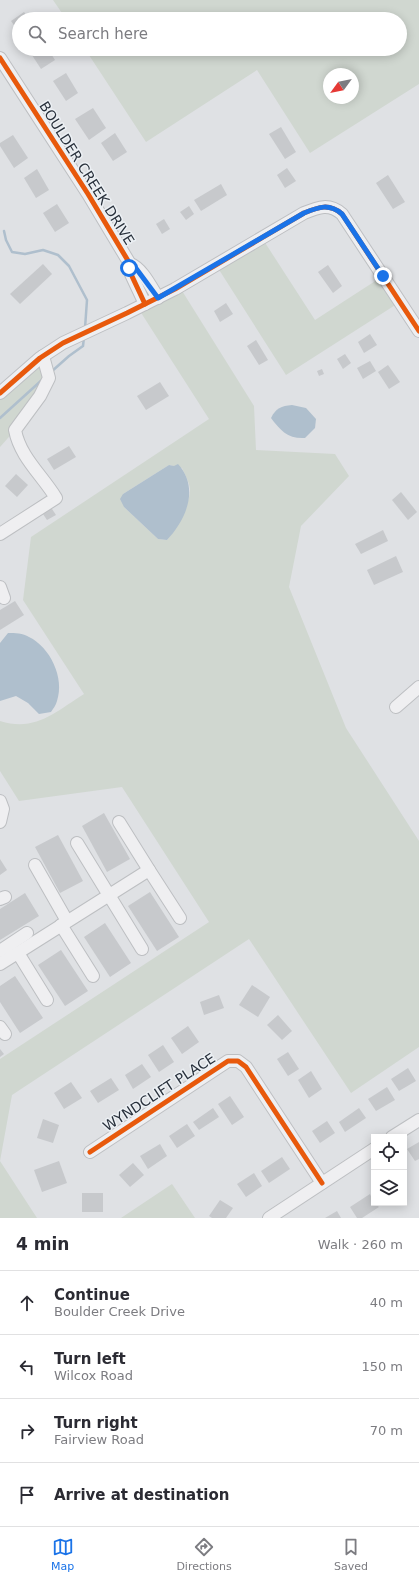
<!DOCTYPE html>
<meta charset="utf-8">
<style>
:root{--surface:#fff;--page:#f7f7f7;--text:#2b2b33;--muted:#7c7c81;--line:#e1e1e2;--accent:#1a73e8}
body{margin:0;font-family:"DejaVu Sans",sans-serif;background:var(--page);color:var(--text)}
.controls{position:absolute;right:12px;bottom:12px;display:grid;overflow:hidden;border-radius:0px;box-shadow:0 2px 10px #0003}
.controls button{width:36px;height:36px;display:grid;place-items:center;padding:0;border:0;border-bottom:1px solid var(--line);background:var(--surface);color:var(--text);font:20px sans-serif}
.compass{position:absolute;left:323px;top:68px;width:36px;height:36px;border-radius:50%;background:var(--surface);box-shadow:0 2px 10px #0003;rotate:237deg}
.stop{position:absolute;width:12px;height:12px;margin:-9px;border:3px solid #1a73e8;border-radius:50%;background:#fff}
.stop.end{background:#1a73e8;border-color:#fff;box-shadow:0 1px 4px #0008}
.list{margin:0;padding:0;list-style:none}
h2{display:flex;justify-content:space-between;align-items:center;height:52px;margin:0;padding:0 16px;font-size:17px}
h2 small{font-size:13px;font-weight:400;color:var(--muted)}
.list li{display:grid;grid-template-columns:26px 1fr auto;gap:12px;align-items:center;box-sizing:border-box;height:64px;padding:0 16px;border-top:1px solid var(--line)}
.list b{display:block;font-size:15px;white-space:nowrap}
.list p{margin:0;font-size:13px;white-space:nowrap;color:var(--muted)}
.list em{font-size:13px;font-style:normal;color:var(--muted)}
.icon{flex:none;width:22px;height:22px;fill:none;stroke:currentColor;stroke-width:2;stroke-linecap:round;stroke-linejoin:round}
.map{position:relative;flex:none;width:419px;height:1218px;overflow:hidden}
.search{position:absolute;background:var(--surface);box-shadow:0 2px 10px #0003;left:12px;right:12px;top:12px;height:44px;display:flex;align-items:center;gap:10px;box-sizing:border-box;padding:0 14px;border-radius:22px;color:var(--muted);font-size:15px}
.sheet{height:308px;background:var(--surface)}
nav{display:flex;justify-content:space-around;align-items:center;box-sizing:border-box;height:56px;border-top:1px solid var(--line);background:var(--surface);font-size:11px;color:var(--muted)}
nav a{display:grid;justify-items:center;gap:2px}
nav .on{color:var(--accent)}
.map>svg:first-child{display:block}
</style>
<div class="map">
<svg width="419" height="1218" viewBox="0 0 419 1218">
<rect width="100%" height="100%" fill="#dfe1e4"/>
<g fill="#d0d7d0" fill-rule="evenodd">
<path d="M 53,0 L 419,0 L 419,84 L 310,153 L 257,70 L 146,142 L 85,49 L 400,49 L 400,19 L 66,19 ZM 329,74 L 353,74 L 353,98 L 329,98 Z"/>
<polygon points="262,238 315,320 383,276 400,302 286,375 216,265"/>
<path d="M 179,286 L 254,406 L 256,450 L 335,454 L 349,476 L 301,526 L 289,587 L 346,728 L 419,841 L 419,1047 L 351,1093 L 249,939 L 12,1095 L 0,1161 L 37,1218 L 0,1218 L 0,1059 L 209,922 L 122,787 L 19,801 L 0,771 L 0,721 C 36,732 55,712 84,694 L 23,600 L 31,537 L 209,419 L 138,308 ZM 169,465 L 182,468 C 185,475 189,481 190,489 C 191,501 175,531 167,540 L 158,539 L 124,507 L 123,494 Z"/>
<polygon points="40,358 49,378 15,430 0,447 0,393"/>
<polygon points="172,1184 195,1218 121,1218"/>
</g>
<g fill="#afbfcd">
<path d="M 292,405 L 306,408 L 316,419 L 315,428 L 305,438 C 288,439 281,431 271,418 C 276,408 281,406 292,405 Z"/>
<path d="M 178,464 C 200,488 186,520 167,540 L 158,539 L 124,507 L 120,499 L 123,494 L 169,465 L 174,466 Z"/>
<path d="M 8,633 C 15,633 23,633 29,637 C 50,647 65,678 57,701 C 56,705 53,709 51,712 L 39,714 L 28,703 L 16,696 L 0,701 L 0,643 Z"/>
</g>
<g fill="none" stroke-linecap="round" stroke-linejoin="round">
<g stroke="#afbfcd" stroke-width="2.5">
<polyline points="4,231 6,240 12,252 25,254 43,250 58,255 69,266 87,300 85,328"/>
<polyline points="51,372 69,356 83,346 84,337"/>
<polyline points="0,418 43,379"/>
</g>
</g>
<g fill="#c7c9cc">
<polygon points="24,12 29,19 19,19 19,32 11,21"/>
<polygon points="34,49 48,49 55,60 41,69 30,52"/>
<polygon points="66,73 78,93 66,101 53,81"/>
<polygon points="93,108 106,128 89,140 75,119"/>
<polygon points="281,127 296,152 285,159 269,134"/>
<polygon points="115,133 127,152 113,161 101,143"/>
<polygon points="13,135 28,158 14,168 0,146 0,143"/>
<polygon points="287,168 296,181 285,188 277,175"/>
<polygon points="37,169 49,190 36,198 24,178"/>
<polygon points="388,175 405,202 393,209 376,183"/>
<polygon points="221,184 227,195 201,211 194,200"/>
<polygon points="57,204 69,223 55,232 43,213"/>
<polygon points="189,206 194,214 186,220 180,212"/>
<polygon points="164,219 170,229 162,234 156,224"/>
<polygon points="43,264 52,274 20,304 10,294"/>
<polygon points="328,265 342,286 333,293 318,272"/>
<polygon points="226,303 233,314 220,322 214,311"/>
<polygon points="370,334 377,345 364,353 358,342"/>
<polygon points="256,340 268,360 259,365 247,346"/>
<polygon points="345,354 351,363 343,369 337,359"/>
<polygon points="370,361 376,371 363,379 357,368"/>
<polygon points="388,365 400,382 389,389 378,372"/>
<polygon points="322,369 324,374 319,376 317,371"/>
<polygon points="160,382 169,396 146,410 137,396"/>
<polygon points="69,446 76,457 54,470 47,459"/>
<polygon points="16,474 28,485 17,497 5,486"/>
<polygon points="401,492 417,512 408,520 392,500"/>
<polygon points="50,506 56,515 47,520 41,511"/>
<polygon points="383,530 388,541 361,554 355,544"/>
<polygon points="396,556 403,572 374,585 367,570"/>
<polygon points="15,601 24,615 0,630 0,610"/>
<polygon points="104,813 130,859 107,872 82,826"/>
<polygon points="58,835 83,881 60,893 35,847"/>
<polygon points="0,859 7,870 0,875"/>
<polygon points="150,892 179,937 157,951 128,906"/>
<polygon points="25,893 39,916 0,940 0,909"/>
<polygon points="105,923 131,963 110,977 84,937"/>
<polygon points="61,950 88,991 65,1006 38,965"/>
<polygon points="15,976 43,1018 20,1033 0,1002 0,986"/>
<polygon points="252,985 270,997 258,1017 239,1005"/>
<polygon points="219,995 224,1008 204,1015 200,1002"/>
<polygon points="278,1015 292,1031 282,1040 267,1025"/>
<polygon points="188,1026 199,1042 182,1054 171,1038"/>
<polygon points="163,1045 174,1062 159,1072 148,1055"/>
<polygon points="0,1049 4,1054 0,1057"/>
<polygon points="288,1052 299,1069 288,1076 277,1059"/>
<polygon points="142,1064 151,1077 133,1089 125,1075"/>
<polygon points="408,1068 416,1081 399,1091 391,1079"/>
<polygon points="311,1071 322,1089 309,1098 298,1080"/>
<polygon points="111,1078 119,1090 98,1103 90,1091"/>
<polygon points="71,1082 82,1098 64,1109 54,1093"/>
<polygon points="387,1087 395,1100 376,1111 368,1099"/>
<polygon points="230,1096 244,1117 232,1125 218,1104"/>
<polygon points="213,1108 219,1117 199,1130 193,1122"/>
<polygon points="359,1108 366,1118 345,1132 339,1122"/>
<polygon points="43,1119 59,1125 53,1143 37,1138"/>
<polygon points="327,1121 335,1133 320,1143 312,1131"/>
<polygon points="187,1124 195,1136 177,1148 169,1136"/>
<polygon points="419,1142 419,1159 415,1161 407,1149"/>
<polygon points="160,1144 167,1156 148,1169 140,1156"/>
<polygon points="282,1157 290,1169 269,1183 261,1171"/>
<polygon points="59,1161 67,1183 42,1192 34,1170"/>
<polygon points="133,1163 144,1175 130,1187 119,1175"/>
<polygon points="254,1173 262,1186 246,1197 237,1184"/>
<rect x="82" y="1193" width="21" height="19"/>
<polygon points="370,1194 374,1203 379,1207 362,1218 357,1218 350,1207"/>
<polygon points="220,1200 233,1208 226,1218 212,1218 209,1216"/>
<polygon points="337,1211 341,1218 325,1218"/>
</g>
<g fill="none" stroke-linecap="round" stroke-linejoin="round">
<defs>
<g id="minor">
<polyline points="0,58 88,194 130,264 130,272 145,304"/>
<path d="M 130,264 C 142,268 151,287 158,298"/>
<path d="M 0,393 L 40,358 L 63,343 L 127,313 L 175,289 L 304,213 C 319,207 329,203 342,214 L 419,331"/>
<path d="M 0,534 L 56,498 C 42,475 20,457 15,430 L 40,396 L 49,378 L 43,356"/>
<polyline points="0,587 4,598"/>
<polyline points="396,707 419,687"/>
<polyline points="0,801 3,809 0,822"/>
<polyline points="119,822 149,870"/>
<polyline points="77,843 142,949"/>
<polyline points="35,865 67,921"/>
<polyline points="0,899 5,897"/>
<polyline points="61,925 93,976"/>
<polyline points="0,951 27,933"/>
<polyline points="18,953 47,1000"/>
<polyline points="0,964 149,870 180,918"/>
<polyline points="0,1027 5,1034"/>
<polyline points="392,1137 419,1120"/>
<polyline points="90,1152 228,1061 238,1061 246,1067 322,1183"/>
<polyline points="269,1218 374,1149"/>
</g>
</defs>
<use href="#minor" stroke="#bdbfc2" stroke-width="14"/>
<use href="#minor" stroke="#efeff1" stroke-width="12"/>
<defs>
<g id="cycleway">
<polyline points="0,58 88,194 130,264 130,272 145,304"/>
<path d="M 0,393 L 40,358 L 63,343 L 127,313 L 175,289 L 304,213 C 319,207 329,203 342,214 L 419,331"/>
<polyline points="90,1152 228,1061 238,1061 246,1067 322,1183"/>
</g>
</defs>
<use href="#cycleway" stroke="#ecf0f4" stroke-width="8"/>
<use href="#cycleway" stroke="#e8590c" stroke-width="5"/>
</g>
<g fill="none" stroke-linecap="round" stroke-linejoin="round">
<path stroke="#1a73e8" stroke-width="5" d="M 129,268 L 130,264 L 135,267 L 158,298 L 304,213 C 319,207 329,203 342,214 L 383,276"/>
</g>
<g text-anchor="middle" stroke-width="3" stroke-linejoin="round" paint-order="stroke">
<g font-size="14" fill="#28303b" stroke="#ecf0f4">
<text transform="translate(87 173) rotate(58)" y="5">BOULDER CREEK DRIVE</text>
<text transform="translate(159 1092) rotate(-33)" y="5">WYNDCLIFT PLACE</text>
</g>
</g>
</svg>
<div class="controls">
<button><svg class="icon" aria-label="locate" viewBox="0 0 24 24"><circle cx="12" cy="12" r="6"/><path d="M12 2v4M12 18v4M2 12h4M18 12h4"/></svg></button>
<button><svg class="icon" aria-label="layers" viewBox="0 0 24 24"><path d="M12 4l9 5-9 5-9-5zM3 14l9 5 9-5"/></svg></button>
</div>
<svg class="compass" viewBox="-18 -18 36 36"><path d="M0-13l5 13h-10z" fill="#e53935"/><path d="M0 13l5-13h-10z" fill="#7c7c81"/></svg>
<div class="stop" style="left:129px;top:268px"></div>
<div class="stop end" style="left:383px;top:276px"></div>
<div class="search"><svg class="icon" aria-label="search" viewBox="0 0 24 24"><circle cx="10" cy="10" r="6"/><path d="M15 15l6 6"/></svg>Search here</div>
</div>
<section class="sheet">
<h2>4 min<small>Walk · 260 m</small></h2>
<ul class="list">
<li><svg class="icon" aria-label="ahead" viewBox="0 0 24 24"><path d="M12 20V5M6 11l6-6 6 6"/></svg><div><b>Continue</b><p>Boulder Creek Drive</p></div><em>40 m</em></li>
<li><svg class="icon" aria-label="left" viewBox="0 0 24 24"><path d="M17 20v-9H6M10 6l-5 5 5 5"/></svg><div><b>Turn left</b><p>Wilcox Road</p></div><em>150 m</em></li>
<li><svg class="icon" aria-label="right" viewBox="0 0 24 24"><path d="M7 20v-9h11M14 6l5 5-5 5"/></svg><div><b>Turn right</b><p>Fairview Road</p></div><em>70 m</em></li>
<li><svg class="icon" aria-label="arrive" viewBox="0 0 24 24"><path d="M6 21V4h12l-3 4 3 4H6"/></svg><div><b>Arrive at destination</b></div></li>
</ul>
</section>
<nav>
<a class="on"><svg class="icon" aria-label="map" viewBox="0 0 24 24"><path d="M3 6l6-2 6 2 6-2v14l-6 2-6-2-6 2zM9 4v14M15 6v14"/></svg>Map</a>
<a><svg class="icon" aria-label="directions" viewBox="0 0 24 24"><path d="M12 3l9 9-9 9-9-9zM9 14v-3h6M13 9l2 2-2 2"/></svg>Directions</a>
<a><svg class="icon" aria-label="saved" viewBox="0 0 24 24"><path d="M7 4h10v16l-5-4-5 4z"/></svg>Saved</a>
</nav>
